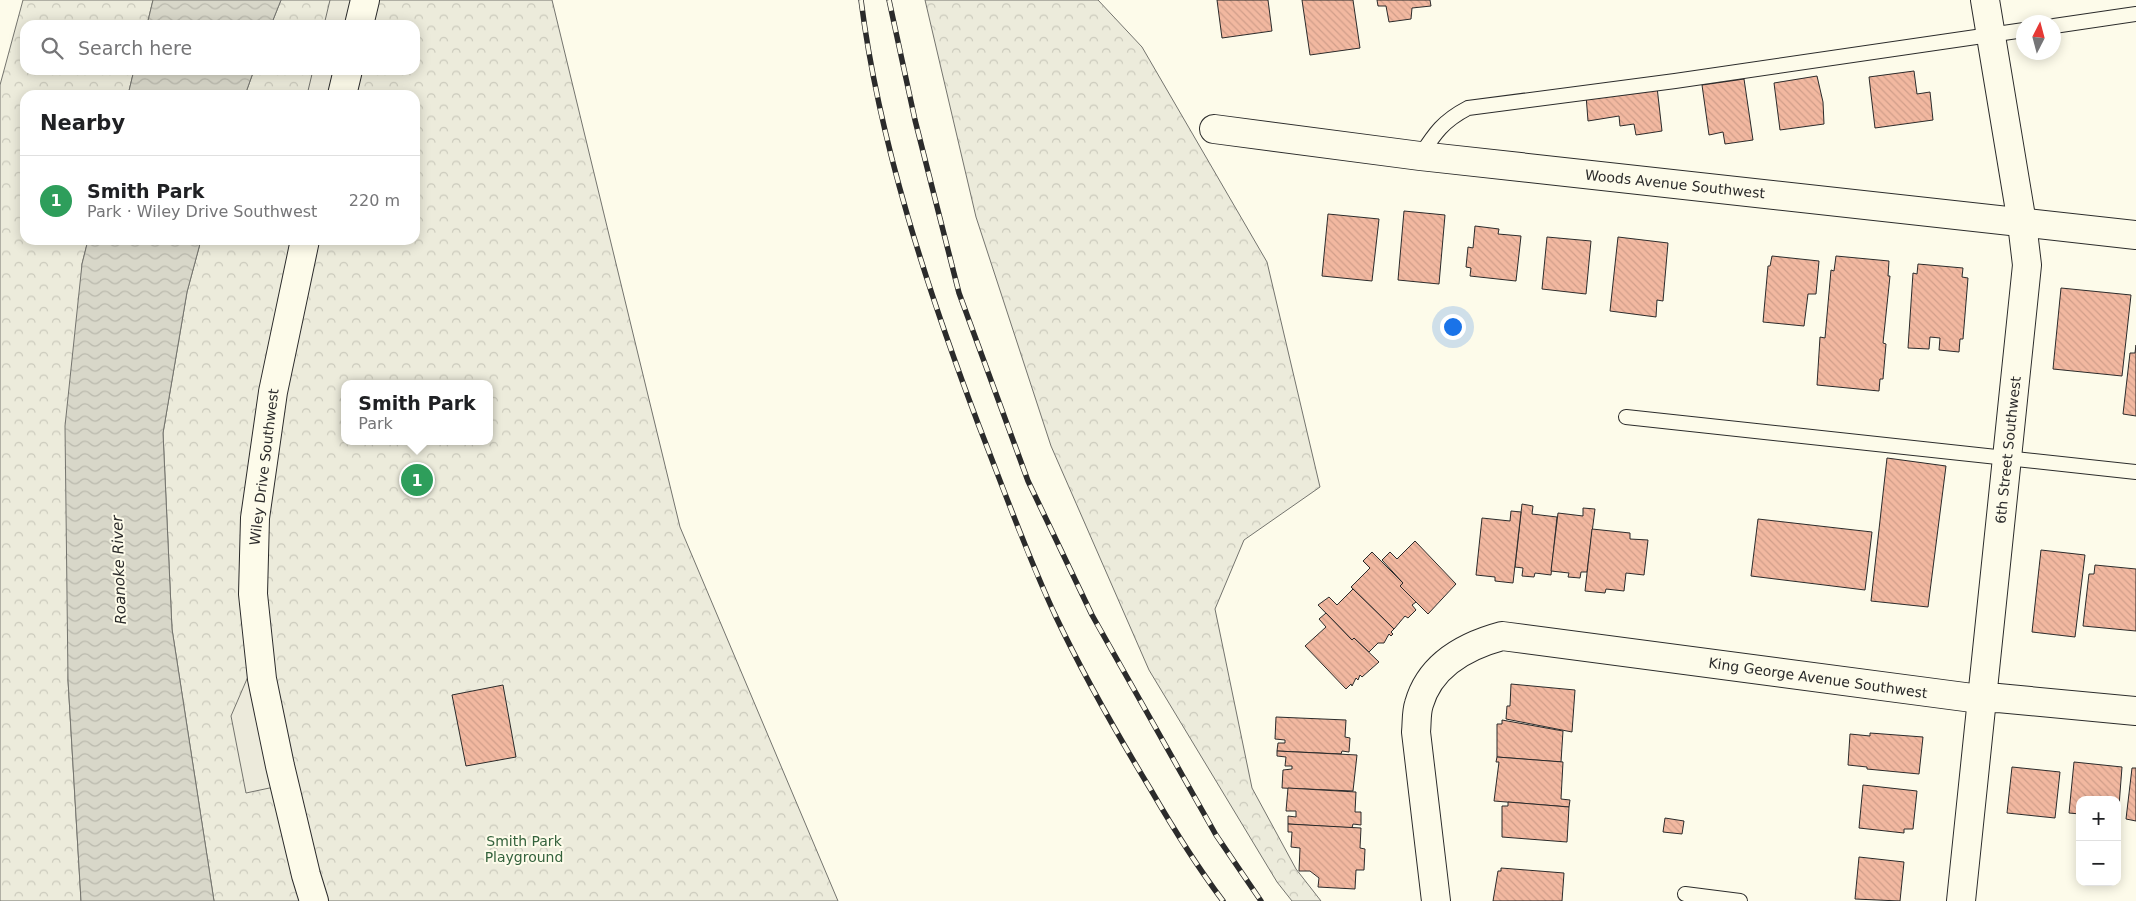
<!DOCTYPE html>
<meta charset="utf-8">
<style>
:root{--surface:#fff;--page:#f6f6f6;--text:#202124;--muted:#757577;--line:#e0e0e0;--accent:#c62828}
body{margin:0;font-family:"DejaVu Sans",sans-serif;background:var(--page);color:var(--text)}
.controls{position:absolute;right:15px;bottom:15px;display:grid;overflow:hidden;border-radius:10px;box-shadow:0 2px 12px #0003}
.controls button{width:45px;height:45px;display:grid;place-items:center;padding:0;border:0;border-bottom:1px solid var(--line);background:var(--surface);color:var(--text);font:25px sans-serif}
.compass{position:absolute;left:2016px;top:15px;width:45px;height:45px;border-radius:50%;background:var(--surface);box-shadow:0 2px 12px #0003;rotate:6deg}
.you{position:absolute;left:1452px;top:326px;width:18px;height:18px;margin:-12px;border:4px solid #fff;border-radius:50%;background:#1a73e8;box-shadow:0 0 0 8px #1a73e833}
.badge{display:grid;place-items:center;width:32px;height:32px;border-radius:50%;background:var(--accent);color:#fff;font-size:16px;font-weight:700}
.pin{position:absolute;translate:-50% -50%;border:2px solid #fff;box-shadow:0 1px 5px #0006}
.popup{position:absolute;left:341px;top:380px;width:152px;height:65px;box-sizing:border-box;display:grid;place-content:center;border-radius:10px;background:var(--surface);filter:drop-shadow(0 1px 4px #0005);font-size:16px;white-space:nowrap;color:var(--muted)}
.popup b{font-size:19px;color:var(--text)}
.popup::after{content:'';position:absolute;left:50%;top:100%;margin-left:-10px;border:10px solid transparent;border-top-color:var(--surface)}
.list{margin:0;padding:0;list-style:none}
h2{display:flex;justify-content:space-between;align-items:center;height:65px;margin:0;padding:0 20px;font-size:21px}
h2 small{font-size:16px;font-weight:400;color:var(--muted)}
.list li{display:grid;grid-template-columns:32px 1fr auto;gap:15px;align-items:center;box-sizing:border-box;height:90px;padding:0 20px;border-top:1px solid var(--line)}
.list b{display:block;font-size:19px;white-space:nowrap}
.list p{margin:0;font-size:16px;white-space:nowrap;color:var(--muted)}
.list em{font-size:16px;font-style:normal;color:var(--muted)}
.icon{flex:none;width:28px;height:28px;fill:none;stroke:currentColor;stroke-width:2;stroke-linecap:round;stroke-linejoin:round}
.map{position:relative;flex:none;width:2136px;height:901px;overflow:hidden}
.search{position:absolute;background:var(--surface);box-shadow:0 2px 12px #0003;left:20px;top:20px;width:400px;height:55px;display:flex;align-items:center;gap:12px;box-sizing:border-box;padding:0 18px;border-radius:15px;color:var(--muted);font-size:19px}
.panel{position:absolute;background:var(--surface);box-shadow:0 2px 12px #0003;left:20px;top:90px;width:400px;height:155px;border-radius:15px}
.map>svg:first-child{display:block}
</style>
<div class="map">
<svg width="2136" height="901" viewBox="0 0 2136 901">
<defs>
<pattern id="forest-crowns" width="20" height="18" patternUnits="userSpaceOnUse" patternTransform="scale(1.25)"><rect width="20" height="18" fill="#ecebdb"/><path d="M2 6a3 3 0 1 1 6 0M12 15a3 3 0 1 1 6 0" fill="none" stroke="#cbcabc"/></pattern>
<pattern id="water-waves" width="16" height="10" patternUnits="userSpaceOnUse" patternTransform="scale(1.25)"><rect width="16" height="10" fill="#d8d7c9"/><path d="M0 5q4-4 8 0t8 0" fill="none" stroke="#bab9ad"/></pattern>
<pattern id="building-back-hatch" width="6" height="6" patternUnits="userSpaceOnUse" patternTransform="scale(1.25)"><rect width="6" height="6" fill="#f2b8a0"/><path d="M-1 5l2 2M0 0l6 6M5-1l2 2" fill="none" stroke="#d09e8a"/></pattern>
</defs>
<rect width="100%" height="100%" fill="#fdfbea"/>
<g fill="url(#forest-crowns)" stroke="#74746e" fill-rule="evenodd">
<polygon points="23,0 153,0 147,25 25,25 25,70 134,70 128,95 25,95 25,240 88,240 82,264 68,680 81,901 0,901 0,85"/>
<path d="M 281,0 L 552,0 L 680,527 L 838,901 L 214,901 L 172,629 L 163,433 L 187,292 L 201,240 L 415,240 L 415,95 L 245,95 L 254,70 L 415,70 L 415,25 L 271,25 ZM 344,384 L 490,384 L 490,441 L 344,441 Z"/>
<polygon points="925,0 1098,0 1142,47 1267,262 1320,487 1244,540 1215,609 1252,788 1296,869 1321,901 1292,901 1277,882 1149,670 1051,446 976,217"/>
</g>
<g fill="#eceadb" stroke="#74746e">
<polygon points="330,0 361,0 355,25 324,25"/>
<polygon points="313,70 344,70 337,95 307,95"/>
<polygon points="256,658 279,786 246,793 231,716"/>
</g>
<g fill="url(#water-waves)" stroke="#74746e">
<polygon points="153,0 281,0 271,25 147,25"/>
<polygon points="134,70 254,70 245,95 128,95"/>
<polygon points="88,240 201,240 187,292 163,433 172,629 214,901 81,901 68,680 65,426 82,264"/>
</g>
<g fill="url(#building-back-hatch)" stroke="#2b2b2b">
<polygon points="1217,0 1268,0 1272,31 1222,38"/>
<polygon points="1302,0 1353,0 1360,48 1310,55"/>
<polygon points="1377,0 1430,0 1431,6 1412,8 1411,19 1389,22 1386,6 1378,6"/>
<polygon points="1914,71 1917,94 1930,92 1933,120 1875,128 1869,77"/>
<polygon points="1817,76 1823,102 1824,124 1780,130 1774,83"/>
<polygon points="1744,79 1753,140 1725,144 1723,132 1709,135 1702,85"/>
<polygon points="1657,87 1662,131 1636,135 1634,124 1620,126 1619,116 1588,121 1586,95"/>
<polygon points="1404,211 1445,215 1439,284 1398,280"/>
<polygon points="1328,214 1379,219 1372,281 1322,276"/>
<polygon points="1475,226 1499,229 1498,234 1521,236 1516,281 1470,276 1471,268 1466,267 1468,247 1473,248"/>
<polygon points="1547,237 1591,241 1586,294 1542,289"/>
<polygon points="1618,237 1668,243 1663,301 1657,300 1656,317 1610,311"/>
<polygon points="1772,256 1819,261 1816,294 1808,294 1804,326 1763,322 1768,266 1770,266"/>
<polygon points="1836,256 1889,261 1888,276 1890,276 1883,343 1886,344 1883,379 1880,379 1879,391 1817,385 1820,337 1825,338 1831,270 1834,271"/>
<polygon points="1918,264 1963,268 1962,277 1968,278 1963,339 1960,339 1959,352 1939,350 1940,338 1930,337 1929,349 1908,348 1913,273 1917,274"/>
<polygon points="2061,288 2131,295 2122,376 2053,369"/>
<polygon points="2136,345 2136,416 2123,414 2130,353 2135,353"/>
<polygon points="1887,458 1946,466 1928,607 1871,601"/>
<polygon points="1522,504 1533,506 1532,514 1557,517 1551,575 1535,573 1534,577 1522,576 1523,568 1515,567"/>
<polygon points="1583,508 1595,509 1587,572 1581,572 1580,578 1568,577 1569,573 1551,571 1558,513 1583,516"/>
<polygon points="1511,511 1521,512 1513,583 1495,581 1495,577 1476,575 1482,518 1510,521"/>
<polygon points="1758,519 1872,532 1865,590 1751,576"/>
<polygon points="1592,529 1630,533 1630,539 1648,540 1644,575 1626,573 1624,591 1606,589 1605,593 1585,591"/>
<polygon points="1415,541 1456,584 1428,614 1400,586 1403,583 1382,560 1390,552 1397,559"/>
<polygon points="2041,550 2085,555 2075,637 2032,632"/>
<polygon points="1372,552 1403,583 1400,586 1416,602 1412,605 1416,610 1408,618 1405,616 1394,629 1351,587 1370,568 1363,561"/>
<polygon points="2095,565 2136,569 2136,631 2083,626 2089,574 2094,574"/>
<polygon points="1353,589 1394,629 1391,632 1393,634 1391,636 1389,634 1384,643 1378,643 1369,652 1354,638 1352,640 1318,605 1329,597 1337,605"/>
<polygon points="1326,613 1352,640 1354,638 1379,662 1362,677 1360,675 1358,680 1356,678 1352,686 1351,684 1346,689 1305,646 1326,627 1319,619"/>
<polygon points="1511,684 1575,690 1572,732 1506,719 1507,706 1510,706"/>
<polygon points="503,685 516,757 466,766 452,695"/>
<polygon points="1276,717 1346,720 1345,737 1350,738 1349,752 1342,751 1341,754 1277,751 1278,743 1285,743 1285,740 1275,739"/>
<polygon points="1502,720 1563,731 1561,762 1497,757 1497,724 1502,724"/>
<polygon points="1870,733 1923,737 1919,774 1867,769 1867,767 1848,765 1850,734 1870,736"/>
<polygon points="1277,751 1357,755 1353,791 1282,788 1283,770 1292,769 1292,766 1285,766 1286,757 1277,756"/>
<polygon points="1497,757 1563,762 1561,799 1570,800 1569,807 1494,801 1499,762 1496,762"/>
<polygon points="2074,762 2122,767 2118,819 2117,800 2080,800 2080,814 2069,813"/>
<polygon points="2012,767 2060,772 2055,818 2007,813"/>
<polygon points="2132,768 2136,768 2136,821 2126,819"/>
<polygon points="1863,785 1917,791 1913,829 1904,829 1904,833 1859,828"/>
<polygon points="1288,788 1356,792 1355,812 1361,812 1361,825 1353,824 1352,828 1288,824 1288,816 1296,817 1296,811 1286,811"/>
<polygon points="1508,802 1569,807 1567,842 1502,837 1502,806 1508,806"/>
<polygon points="1665,818 1684,821 1682,834 1663,832"/>
<polygon points="1288,824 1361,828 1360,848 1365,849 1364,870 1356,870 1355,889 1318,887 1319,878 1310,871 1299,871 1300,848 1291,847 1292,832 1288,832"/>
<polygon points="1859,857 1904,862 1900,901 1855,899"/>
<polygon points="1501,868 1564,873 1562,901 1493,901 1498,871 1501,871"/>
</g>
<g fill="none" stroke-linecap="round" stroke-linejoin="round">
<defs>
<g id="service">
<polyline points="2054,26 2136,14"/>
<path d="M 1420,156 C 1435,133 1443,121 1468,108 L 1675,81 L 2024,30"/>
<polyline points="1626,417 2136,472"/>
<polyline points="1685,894 1740,901"/>
</g>
<g id="minor">
<polyline points="359,25 365,0"/>
<polyline points="342,95 348,70"/>
<polyline points="1214,129 1420,156 2136,235"/>
<polyline points="305,240 273,392 255,518 253,594 262,679 280,766 306,875 314,901"/>
<path d="M 1436,901 L 1416,732 C 1417,723 1416,713 1419,704 C 1430,665 1465,646 1502,636 L 1980,699 L 1998,698 L 2136,711"/>
<polyline points="1961,901 2027,265 2022,223 1985,0"/>
</g>
</defs>
<use href="#service" stroke="#2b2b2b" stroke-width="16"/>
<use href="#minor" stroke="#2b2b2b" stroke-width="30"/>
<use href="#service" stroke="#fdfbea" stroke-width="14"/>
<use href="#minor" stroke="#fdfbea" stroke-width="28"/>
<defs>
<g id="rail">
<path d="M 861,0 C 879,143 928,291 979,426 C 1004,490 1027,555 1056,617 C 1084,676 1117,734 1151,790 C 1173,828 1196,865 1223,901"/>
<polyline points="889,0 915,120 959,293 1028,481 1092,615 1216,835 1261,901"/>
</g>
</defs>
<use href="#rail" stroke="#2b2b2b" stroke-width="5.5"/>
<use href="#rail" stroke="#fdfbea" stroke-width="4" stroke-dasharray="11" stroke-linecap="butt"/>
</g>
<g text-anchor="middle" stroke-width="4" stroke-linejoin="round" paint-order="stroke">
<g font-size="14" fill="#2b2b2b" stroke="#fdfbea">
<text transform="translate(1675 184) rotate(6)" y="5">Woods Avenue Southwest</text>
<text transform="translate(2008 450) rotate(-84)" y="5">6th Street Southwest</text>
<text transform="translate(264 467) rotate(-83)" y="5">Wiley Drive Southwest</text>
<text transform="translate(1818 678) rotate(8)" y="5">King George Avenue Southwest</text>
</g>
<g font-size="14" fill="#34623c" stroke="#fdfbea">
<text x="524" y="846">Smith Park<tspan x="524" dy="16">Playground</tspan></text>
</g>
<g font-size="15" font-style="italic" fill="#2b2b2b" stroke="#fdfbea">
<text transform="translate(119 570) rotate(-92)" y="5">Roanoke River</text>
</g>
</g>
</svg>
<div class="controls">
<button>+</button>
<button>−</button>
</div>
<svg class="compass" viewBox="-18 -18 36 36"><path d="M0-13l5 13h-10z" fill="#e53935"/><path d="M0 13l5-13h-10z" fill="#757577"/></svg>
<div class="you"></div>
<div class="pin badge" style="left:417px;top:480px;background:#2e9e5b">1</div>
<div class="popup"><b>Smith Park</b>Park</div>
<div class="search"><svg class="icon" aria-label="search" viewBox="0 0 24 24"><circle cx="10" cy="10" r="6"/><path d="M15 15l6 6"/></svg>Search here</div>
<section class="panel">
<h2>Nearby<small></small></h2>
<ul class="list">
<li><span class="badge" style="background:#2e9e5b">1</span><div><b>Smith Park</b><p>Park · Wiley Drive Southwest</p></div><em>220 m</em></li>
</ul>
</section>
</div>
